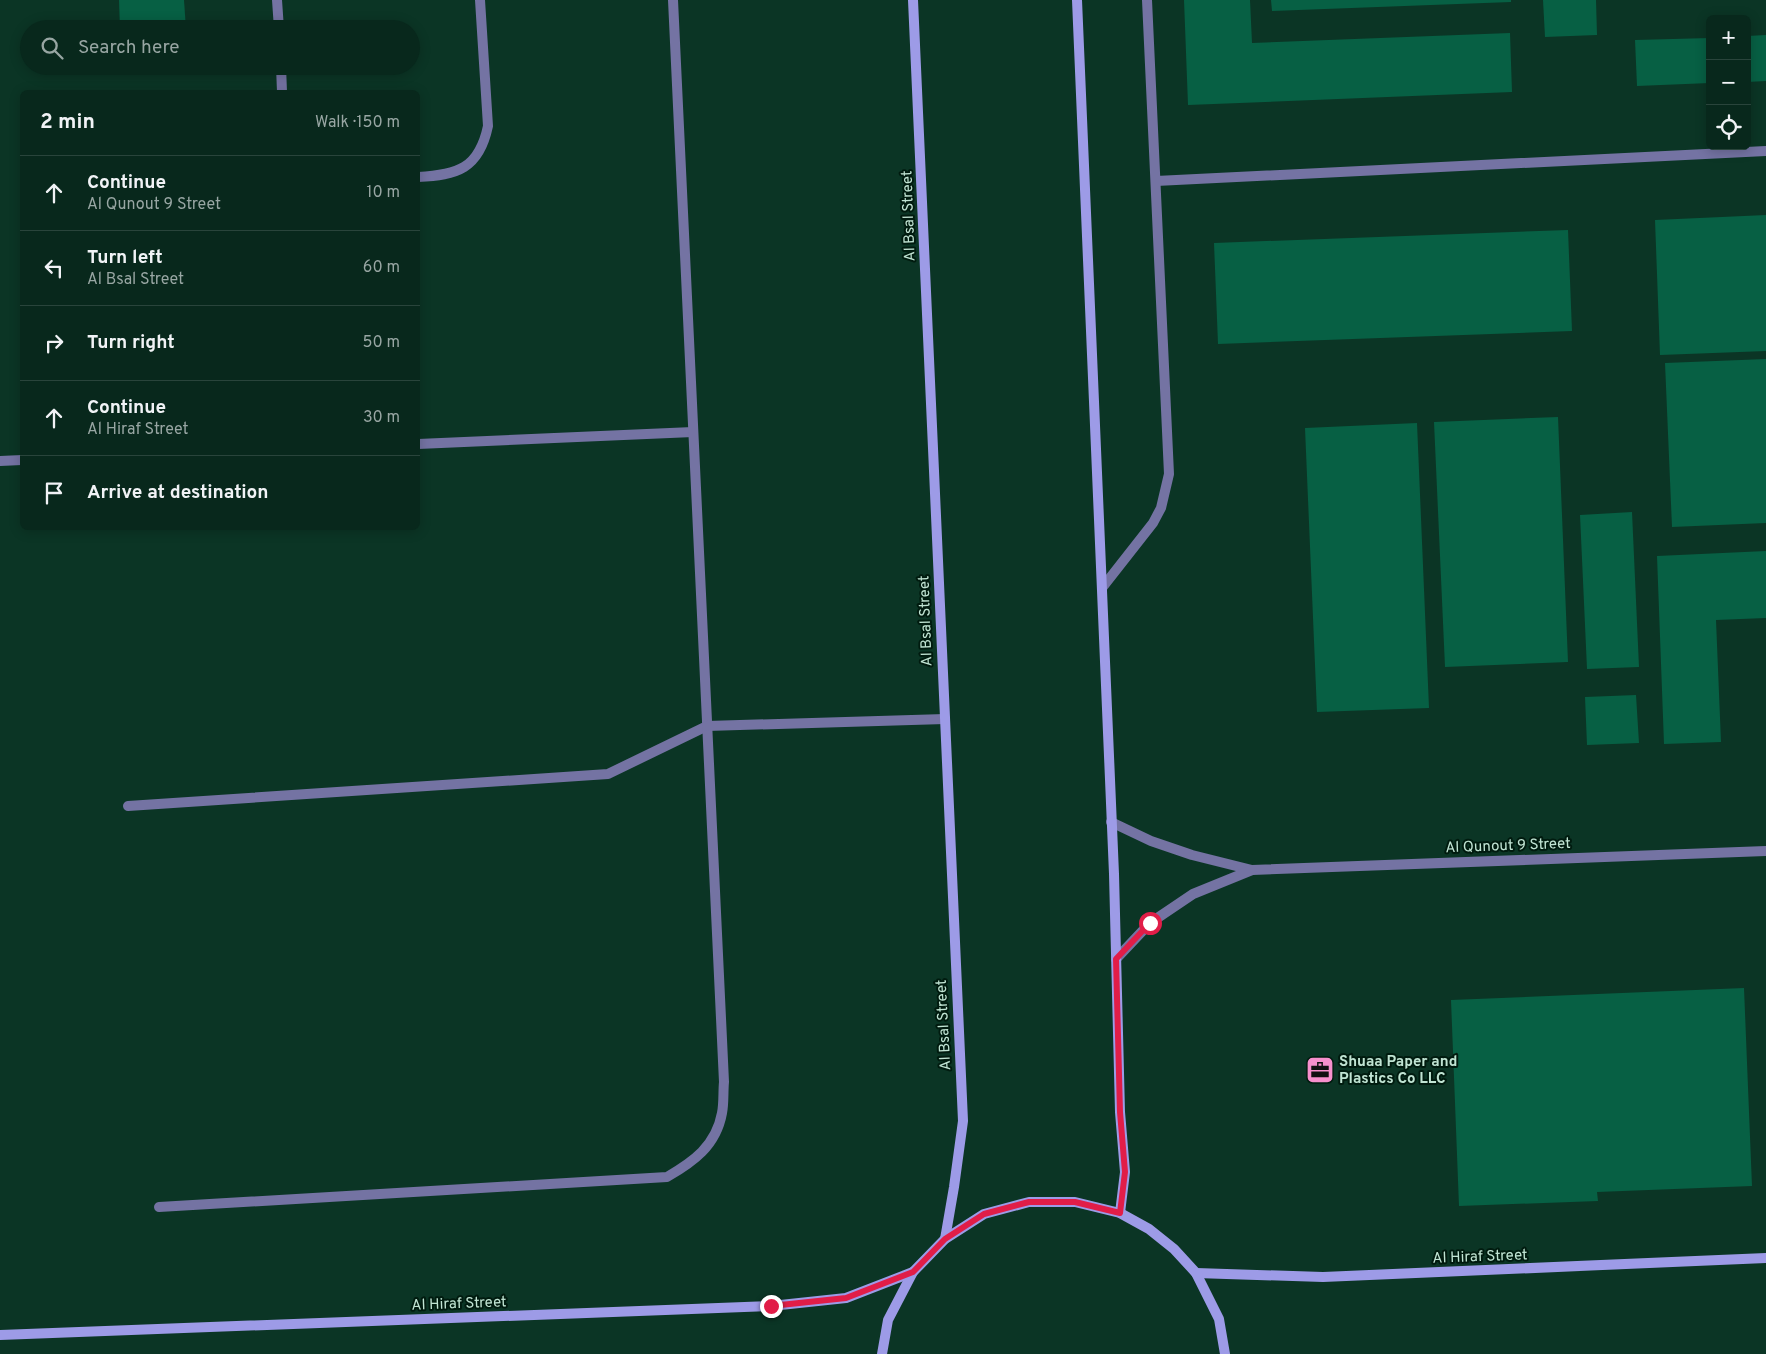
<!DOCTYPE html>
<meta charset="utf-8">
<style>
:root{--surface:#08281c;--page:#163429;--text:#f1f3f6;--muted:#98a6a3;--line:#29443b}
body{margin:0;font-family:Overpass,sans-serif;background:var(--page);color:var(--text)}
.controls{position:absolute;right:15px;top:15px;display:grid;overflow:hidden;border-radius:8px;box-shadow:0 2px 12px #0003}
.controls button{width:45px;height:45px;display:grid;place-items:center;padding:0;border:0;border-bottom:1px solid var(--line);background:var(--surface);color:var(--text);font:25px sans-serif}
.stop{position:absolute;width:15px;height:15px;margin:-11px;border:4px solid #e11d48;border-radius:50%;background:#fff}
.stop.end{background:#e11d48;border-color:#fff;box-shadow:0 1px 5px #0008}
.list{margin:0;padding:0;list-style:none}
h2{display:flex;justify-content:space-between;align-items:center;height:65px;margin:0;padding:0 20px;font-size:21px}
h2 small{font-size:16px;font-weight:400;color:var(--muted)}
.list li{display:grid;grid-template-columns:32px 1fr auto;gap:15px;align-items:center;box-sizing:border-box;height:75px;padding:0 20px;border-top:1px solid var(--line)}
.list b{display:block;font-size:19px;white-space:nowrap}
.list p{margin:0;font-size:16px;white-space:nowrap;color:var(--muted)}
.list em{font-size:16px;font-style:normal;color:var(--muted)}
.icon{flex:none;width:28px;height:28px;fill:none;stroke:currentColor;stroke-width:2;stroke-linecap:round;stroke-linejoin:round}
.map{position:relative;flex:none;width:1766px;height:1354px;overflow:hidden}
.search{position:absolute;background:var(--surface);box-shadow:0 2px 12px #0003;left:20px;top:20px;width:400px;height:55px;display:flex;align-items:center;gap:12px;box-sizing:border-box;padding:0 18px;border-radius:28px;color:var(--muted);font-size:19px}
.panel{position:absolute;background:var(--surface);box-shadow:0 2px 12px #0003;left:20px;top:90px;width:400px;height:440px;border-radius:8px}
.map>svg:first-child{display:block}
</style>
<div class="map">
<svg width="1766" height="1354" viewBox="0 0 1766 1354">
<rect width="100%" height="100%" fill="#0b3525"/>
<g fill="#076044">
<polygon points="119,0 184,0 186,29 120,29"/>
<polygon points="1184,0 1250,0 1252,43 1510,33 1512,92 1188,105"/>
<polygon points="1271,0 1511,0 1511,2 1272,11"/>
<polygon points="1543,0 1596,0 1597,35 1545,37"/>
<polygon points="1766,35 1766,81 1747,82 1747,36"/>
<polygon points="1710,38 1710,83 1637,86 1635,40"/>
<polygon points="1766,215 1766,351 1660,355 1655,220"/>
<polygon points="1568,230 1572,331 1218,344 1214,243"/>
<polygon points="1766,359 1766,523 1672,527 1665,363"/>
<polygon points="1558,417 1568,662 1445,667 1434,422"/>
<polygon points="1417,423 1429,708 1317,712 1305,428"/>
<polygon points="1632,512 1639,667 1587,669 1580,515"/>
<polygon points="1766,551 1766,618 1716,620 1721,742 1664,744 1657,556"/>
<polygon points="1636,695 1639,743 1587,745 1585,697"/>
<polygon points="1744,988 1752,1186 1597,1192 1598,1201 1459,1206 1451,1000"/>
</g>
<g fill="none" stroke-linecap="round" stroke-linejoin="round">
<g stroke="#7473a3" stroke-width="10">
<polyline points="277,0 279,29"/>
<polyline points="281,66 282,92"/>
<path d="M 418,177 C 457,175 479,169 488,126 L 480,0"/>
<polyline points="1156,181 1766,151"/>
<polyline points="418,444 693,432"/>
<polyline points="0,461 22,460"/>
<polyline points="1102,588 1153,523 1161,508 1169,474 1147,0"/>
<polyline points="128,806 608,774 707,726"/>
<path d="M 159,1207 L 667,1177 C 693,1162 716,1146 722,1113 C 724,1103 723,1092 724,1082 L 673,0"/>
</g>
<g stroke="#7473a3" stroke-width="10">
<polyline points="707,726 945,719"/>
<polyline points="1111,822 1151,841 1192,855 1252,870 1766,851"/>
<polyline points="1116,959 1150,923 1193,894 1252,870"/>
</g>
<g stroke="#9d9be7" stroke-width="10">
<polyline points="913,0 963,1121 954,1187 945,1239"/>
<polyline points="1077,0 1114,874 1120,1112 1125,1172 1120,1213"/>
<polyline points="1196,1273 1323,1277 1766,1258"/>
<polyline points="0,1335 771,1306 846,1298 913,1272"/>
<polyline points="882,1354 888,1320 913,1272 945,1239 984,1214 1029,1202 1075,1202 1120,1213 1149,1229 1174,1249 1196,1273 1219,1319 1225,1354"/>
</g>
</g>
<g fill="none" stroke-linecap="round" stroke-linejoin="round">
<polyline stroke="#e11d48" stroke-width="6" points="771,1306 846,1298 913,1272 945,1239 984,1214 1029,1202 1075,1202 1120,1213 1125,1172 1120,1112 1116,959 1150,923"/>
</g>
<defs>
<symbol id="office-square" viewBox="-11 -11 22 22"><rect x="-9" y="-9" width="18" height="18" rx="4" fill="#f790cd" stroke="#001b0f"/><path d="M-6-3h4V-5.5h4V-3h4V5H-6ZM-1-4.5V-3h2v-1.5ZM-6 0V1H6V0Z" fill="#111"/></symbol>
</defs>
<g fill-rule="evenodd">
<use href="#office-square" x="1304" y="1054" width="32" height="32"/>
</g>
<g text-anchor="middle" stroke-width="4" stroke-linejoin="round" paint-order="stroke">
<g font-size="15" fill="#c0e4d3" stroke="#001b0f">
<text transform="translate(908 216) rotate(-92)" y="5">Al Bsal Street</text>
<text transform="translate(925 621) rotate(-92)" y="5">Al Bsal Street</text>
<text transform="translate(1508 845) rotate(-2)" y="5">Al Qunout 9 Street</text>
<text transform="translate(943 1025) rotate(-93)" y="5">Al Bsal Street</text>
<text transform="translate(1480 1256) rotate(-2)" y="5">Al Hiraf Street</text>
<text transform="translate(459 1303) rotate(-2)" y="5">Al Hiraf Street</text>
</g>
<g font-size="15" font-weight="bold" fill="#c0e4d3" stroke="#001b0f" text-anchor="start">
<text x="1339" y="1066">Shuaa Paper and<tspan x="1339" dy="17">Plastics Co LLC</tspan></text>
</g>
</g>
</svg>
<div class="controls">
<button>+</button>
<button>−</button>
<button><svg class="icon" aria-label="locate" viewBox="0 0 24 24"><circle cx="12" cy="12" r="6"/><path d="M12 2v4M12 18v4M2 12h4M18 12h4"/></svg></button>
</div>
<div class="stop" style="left:1150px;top:923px"></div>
<div class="stop end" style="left:771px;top:1306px"></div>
<div class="search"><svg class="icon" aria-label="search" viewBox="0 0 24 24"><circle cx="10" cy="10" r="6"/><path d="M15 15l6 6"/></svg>Search here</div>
<section class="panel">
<h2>2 min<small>Walk · 150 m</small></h2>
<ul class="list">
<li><svg class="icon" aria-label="ahead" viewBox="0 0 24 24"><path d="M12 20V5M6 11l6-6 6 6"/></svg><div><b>Continue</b><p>Al Qunout 9 Street</p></div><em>10 m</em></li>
<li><svg class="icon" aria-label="left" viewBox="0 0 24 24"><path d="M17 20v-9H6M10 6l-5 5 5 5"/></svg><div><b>Turn left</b><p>Al Bsal Street</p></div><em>60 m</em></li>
<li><svg class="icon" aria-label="right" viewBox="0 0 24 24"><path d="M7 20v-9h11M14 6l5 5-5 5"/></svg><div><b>Turn right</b></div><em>50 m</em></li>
<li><svg class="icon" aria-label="ahead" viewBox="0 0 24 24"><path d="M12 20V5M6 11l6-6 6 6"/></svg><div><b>Continue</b><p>Al Hiraf Street</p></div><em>30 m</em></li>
<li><svg class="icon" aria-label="arrive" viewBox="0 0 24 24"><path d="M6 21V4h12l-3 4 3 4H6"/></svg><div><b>Arrive at destination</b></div></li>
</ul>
</section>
</div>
